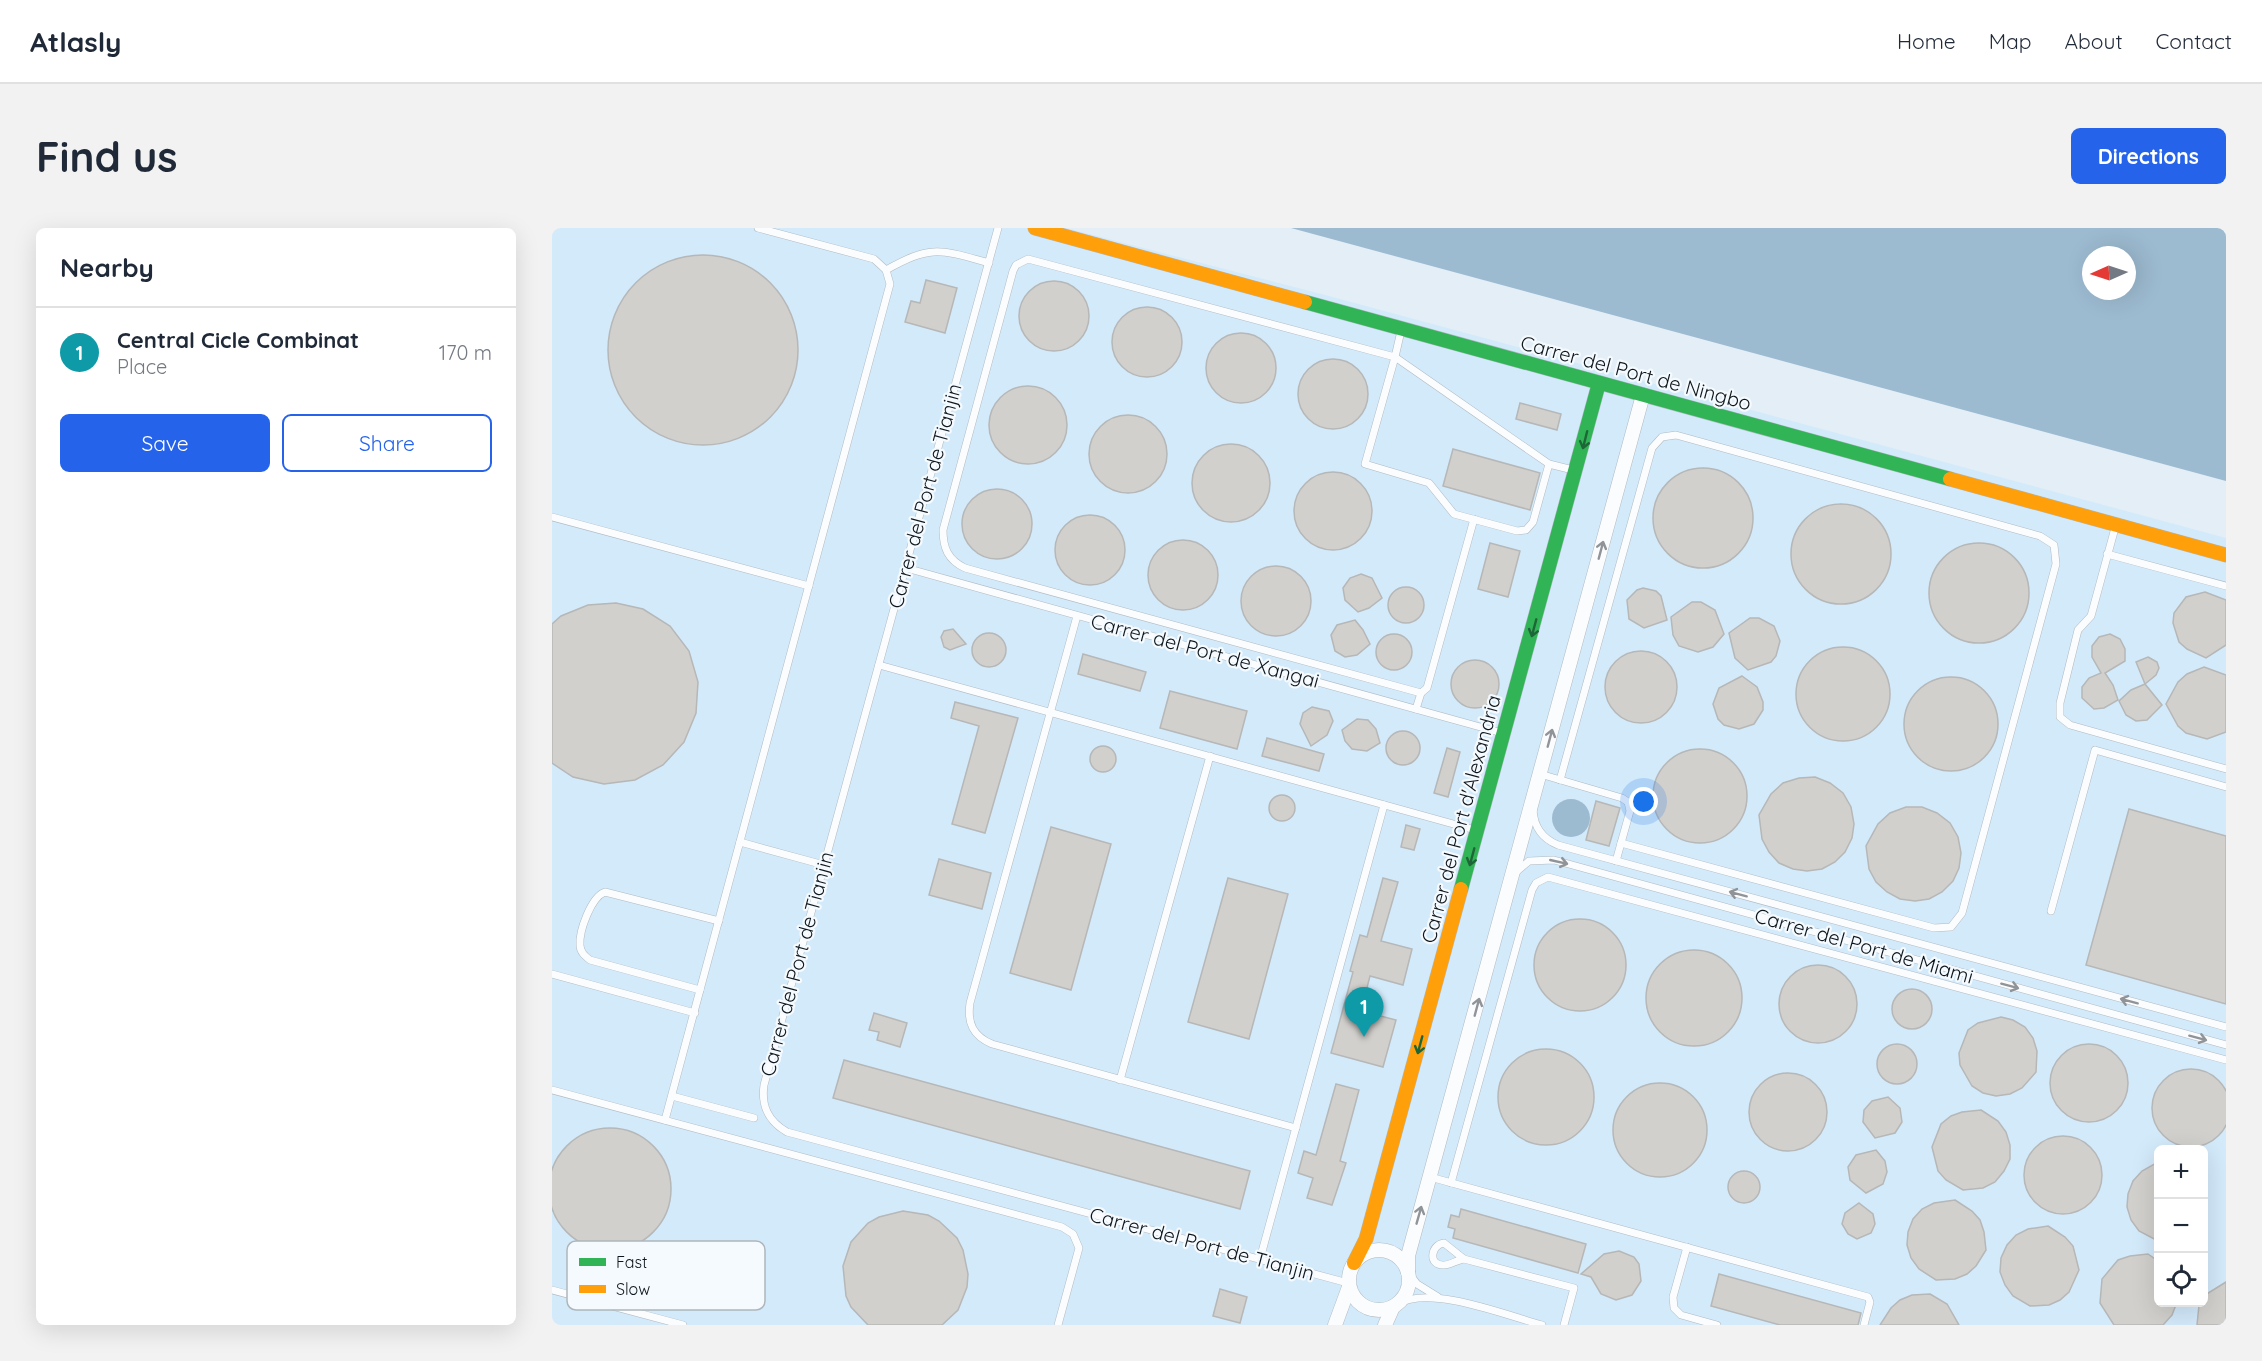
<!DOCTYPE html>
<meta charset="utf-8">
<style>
:root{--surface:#fff;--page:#f2f2f3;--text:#1f2937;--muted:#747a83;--line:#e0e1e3;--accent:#2563eb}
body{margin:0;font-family:Quicksand,sans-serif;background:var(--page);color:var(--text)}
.controls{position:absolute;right:18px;bottom:18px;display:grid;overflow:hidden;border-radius:9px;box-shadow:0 6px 24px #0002}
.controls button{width:54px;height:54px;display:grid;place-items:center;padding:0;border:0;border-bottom:2px solid var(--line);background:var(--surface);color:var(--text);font:30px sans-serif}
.compass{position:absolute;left:1530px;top:18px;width:54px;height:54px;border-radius:50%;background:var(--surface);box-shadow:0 6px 24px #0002;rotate:267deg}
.you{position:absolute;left:1092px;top:574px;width:21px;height:21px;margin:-15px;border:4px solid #fff;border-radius:50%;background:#1a73e8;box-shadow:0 0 0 9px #1a73e833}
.badge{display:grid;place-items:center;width:39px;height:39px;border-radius:50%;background:var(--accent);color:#fff;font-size:20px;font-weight:700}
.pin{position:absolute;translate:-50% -50px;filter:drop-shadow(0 2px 3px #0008)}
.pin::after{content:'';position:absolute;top:32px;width:21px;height:18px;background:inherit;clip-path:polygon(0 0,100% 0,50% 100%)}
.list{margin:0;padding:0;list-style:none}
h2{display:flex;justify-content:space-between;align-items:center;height:78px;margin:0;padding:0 24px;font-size:26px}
h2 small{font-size:20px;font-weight:400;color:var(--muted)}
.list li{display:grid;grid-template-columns:39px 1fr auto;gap:18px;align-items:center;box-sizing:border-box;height:90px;padding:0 24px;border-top:2px solid var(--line)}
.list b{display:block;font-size:22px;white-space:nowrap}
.list p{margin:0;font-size:20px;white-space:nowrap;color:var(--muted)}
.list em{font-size:20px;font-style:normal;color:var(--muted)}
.actions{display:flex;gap:12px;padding:18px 24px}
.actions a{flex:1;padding:14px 0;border:2px solid var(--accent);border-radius:9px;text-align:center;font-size:21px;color:var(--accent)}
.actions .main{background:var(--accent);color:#fff}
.icon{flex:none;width:33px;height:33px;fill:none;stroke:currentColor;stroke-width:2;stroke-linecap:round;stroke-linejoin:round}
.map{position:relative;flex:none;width:1674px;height:1097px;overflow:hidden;border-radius:9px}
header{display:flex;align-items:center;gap:36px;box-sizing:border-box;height:84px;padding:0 30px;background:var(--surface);border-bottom:2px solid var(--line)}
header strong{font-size:28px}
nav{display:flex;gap:33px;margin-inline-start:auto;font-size:21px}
.intro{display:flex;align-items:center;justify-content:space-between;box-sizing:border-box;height:144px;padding:0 36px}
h1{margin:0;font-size:42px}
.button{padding:15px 27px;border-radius:9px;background:var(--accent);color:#fff;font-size:21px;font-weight:700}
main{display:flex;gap:36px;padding:0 36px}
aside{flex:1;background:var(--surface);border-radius:9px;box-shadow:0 6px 24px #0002}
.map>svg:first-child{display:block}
</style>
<header>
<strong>Atlasly</strong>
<nav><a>Home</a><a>Map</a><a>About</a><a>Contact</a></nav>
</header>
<div class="intro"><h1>Find us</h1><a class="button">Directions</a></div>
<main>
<aside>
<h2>Nearby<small></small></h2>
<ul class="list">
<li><span class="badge" style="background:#0f9aa8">1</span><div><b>Central Cicle Combinat</b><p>Place</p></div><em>170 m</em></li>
</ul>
<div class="actions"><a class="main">Save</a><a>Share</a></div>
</aside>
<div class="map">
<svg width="1674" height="1097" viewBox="0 0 1674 1097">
<rect width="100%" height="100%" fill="#e3eef6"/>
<path fill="#d3eafb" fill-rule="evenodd" d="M 0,0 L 514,0 L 773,67 L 1674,310 L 1674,1097 L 0,1097 ZM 1606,922 L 1652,922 L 1652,1074 L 1606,1074 Z"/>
<g fill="#9cbad0" fill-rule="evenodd">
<path d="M 739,0 L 1674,0 L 1674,253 ZM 1539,27 L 1575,27 L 1575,63 L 1539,63 Z"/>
<circle cx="1019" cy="590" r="19"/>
</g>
<g fill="#d2d0cd" stroke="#b6b7b7" stroke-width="1.5">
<circle cx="151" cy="122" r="95"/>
<polygon points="374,52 405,60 393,105 353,94 359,73 368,75"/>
<circle cx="502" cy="88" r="35"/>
<circle cx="595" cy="114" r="35"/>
<circle cx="689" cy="140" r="35"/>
<circle cx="781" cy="166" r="35"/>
<circle cx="476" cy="197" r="39"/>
<polygon points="968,175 1009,186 1005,202 964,191"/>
<circle cx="576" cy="226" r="39"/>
<circle cx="679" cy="255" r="39"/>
<polygon points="901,221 988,245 978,282 891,258"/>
<circle cx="1151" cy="290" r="50"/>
<circle cx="781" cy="283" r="39"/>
<circle cx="445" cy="296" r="35"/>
<circle cx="1289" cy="326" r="50"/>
<circle cx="538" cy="322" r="35"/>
<circle cx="631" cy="347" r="35"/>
<polygon points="938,315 968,323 956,369 926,361"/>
<circle cx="1427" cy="365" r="50"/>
<circle cx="724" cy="373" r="35"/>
<polygon points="809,346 820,350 830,370 817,380 806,384 793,372 791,360 798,350"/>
<circle cx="854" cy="377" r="18"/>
<polygon points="1091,360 1104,363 1109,368 1115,392 1092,400 1077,391 1075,372 1085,362"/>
<polygon points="1653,364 1674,372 1674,417 1654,430 1635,421 1627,414 1621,395 1622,385 1634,369"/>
<polygon points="1140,374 1149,374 1163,382 1172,406 1161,419 1146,424 1127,418 1121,407 1119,389"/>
<polygon points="64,375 91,381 118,398 137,423 146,454 144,485 132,514 111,537 83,552 52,556 21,549 0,535 0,396 9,388 36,377"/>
<polygon points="1198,390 1207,390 1222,398 1228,413 1224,428 1219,434 1196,442 1183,430 1177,405"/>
<polygon points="803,392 811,402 818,416 805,427 793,429 783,423 779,407 785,397"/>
<polygon points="401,401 414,416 398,422 392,419 389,409 392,403"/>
<circle cx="437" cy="422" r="17"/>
<polygon points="1558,406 1568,411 1573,421 1573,433 1553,445 1561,457 1566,472 1552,480 1542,481 1530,470 1530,459 1537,450 1549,445 1540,429 1540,418 1547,409"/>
<circle cx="842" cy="424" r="18"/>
<circle cx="1291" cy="466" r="47"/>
<circle cx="1089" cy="459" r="36"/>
<polygon points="531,426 594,444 588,463 526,446"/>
<polygon points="1596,429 1605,434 1607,440 1604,447 1593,456 1610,477 1595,492 1584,493 1574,487 1567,473 1579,462 1593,456 1584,434"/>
<circle cx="923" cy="456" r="24"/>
<polygon points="1652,439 1674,447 1674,504 1655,511 1634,505 1626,498 1614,476 1626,454 1635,446"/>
<polygon points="1190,448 1205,459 1211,474 1211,482 1202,496 1187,501 1172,497 1166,491 1161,476 1167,460"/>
<circle cx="1399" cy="496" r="47"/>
<polygon points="618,463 695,483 685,521 608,500"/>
<polygon points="403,474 466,490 433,605 400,596 427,498 399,490"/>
<polygon points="760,479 777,483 781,493 775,507 759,518 748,496 751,485"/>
<polygon points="805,491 816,492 824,501 828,515 815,523 800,521 793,513 790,502"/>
<circle cx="851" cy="520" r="17"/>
<polygon points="715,510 772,526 767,543 710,528"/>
<circle cx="551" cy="531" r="13"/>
<polygon points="895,520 908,524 896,569 882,565"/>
<circle cx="1148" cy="568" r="47"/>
<polygon points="1263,549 1278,555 1291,565 1299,579 1302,596 1300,610 1293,624 1283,634 1270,641 1255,643 1241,641 1227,635 1217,624 1210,611 1207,587 1219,566 1231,555 1247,550"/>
<circle cx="730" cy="580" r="13"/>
<polygon points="1044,573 1068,580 1057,618 1034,612"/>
<polygon points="1354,579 1370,579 1385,585 1398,595 1406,609 1409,625 1407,640 1401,653 1390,664 1377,671 1363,673 1348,671 1335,664 1324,654 1317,641 1314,618 1326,596 1338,585"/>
<polygon points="1577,581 1674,608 1674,776 1534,737"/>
<polygon points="854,597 868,601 862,622 849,619"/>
<polygon points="499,599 559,616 519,762 458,745"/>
<polygon points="387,631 439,645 430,681 377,667"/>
<polygon points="676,650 736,666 697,811 636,794"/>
<polygon points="831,650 846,654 829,713 860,721 851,757 818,748 809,783 844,792 831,839 779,825 801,744 798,743 808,707 815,709"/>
<circle cx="1028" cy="737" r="46"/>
<circle cx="1142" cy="770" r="48"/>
<circle cx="1266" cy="776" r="39"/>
<circle cx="1360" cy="781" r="20"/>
<polygon points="322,785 355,795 348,819 325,812 327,804 317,802"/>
<polygon points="1449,789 1461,792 1473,799 1481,810 1485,823 1484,844 1470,860 1458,866 1444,868 1431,865 1420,858 1408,837 1407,825 1416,802 1426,795"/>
<circle cx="1537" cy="855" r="39"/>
<circle cx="1345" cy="836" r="20"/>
<circle cx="994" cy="869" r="48"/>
<polygon points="292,832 698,943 688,981 281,870"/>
<circle cx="1639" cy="880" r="39"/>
<circle cx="1236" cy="884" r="39"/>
<circle cx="1108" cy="902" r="47"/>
<polygon points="784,856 807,862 788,933 794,935 780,977 755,970 761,950 746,945 752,923 764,927"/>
<polygon points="1336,869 1348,880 1350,894 1343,905 1323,910 1311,894 1312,882 1320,873"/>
<polygon points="1429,882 1446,893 1454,904 1458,917 1458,931 1452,943 1443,954 1431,960 1411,962 1394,952 1386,943 1380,919 1389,896 1399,888 1410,884"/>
<circle cx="58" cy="961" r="61"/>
<circle cx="1511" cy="947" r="39"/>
<polygon points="1324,922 1333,933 1335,944 1331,956 1314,965 1298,952 1296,939 1304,927"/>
<polygon points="1606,934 1606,1013 1587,1003 1579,992 1575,979 1576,966 1581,953 1590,943"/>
<circle cx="1192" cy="959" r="16"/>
<polygon points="1403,972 1420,983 1428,992 1432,1004 1434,1022 1424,1038 1415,1046 1403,1051 1384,1052 1367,1041 1359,1030 1355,1017 1356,1004 1361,991 1370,981 1382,975"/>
<polygon points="1307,975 1321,986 1323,996 1319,1005 1305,1011 1296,1006 1290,996 1293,985"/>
<polygon points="909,981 1034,1016 1026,1045 901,1010 903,1001 896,999 899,987 907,989"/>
<polygon points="351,983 376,987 387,993 405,1010 411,1022 416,1046 415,1059 406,1082 390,1097 316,1097 299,1079 294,1068 291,1038 299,1014 316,995 327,989"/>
<polygon points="1496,998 1513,1009 1521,1018 1527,1042 1517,1064 1508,1072 1497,1077 1478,1078 1461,1068 1453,1057 1448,1044 1449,1030 1455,1017 1464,1007 1476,1001"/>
<polygon points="1067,1023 1082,1029 1087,1036 1089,1053 1080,1067 1064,1072 1049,1066 1039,1049 1029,1046 1052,1026"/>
<polygon points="1596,1026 1606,1033 1606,1074 1625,1074 1620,1087 1611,1097 1562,1097 1548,1075 1550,1051 1566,1032 1578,1028"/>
<polygon points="1167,1046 1309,1085 1306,1097 1228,1097 1159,1078"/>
<polygon points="1674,1054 1674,1097 1645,1097 1647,1077 1652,1074 1653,1067"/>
<polygon points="668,1061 695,1069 688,1095 661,1088"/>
<polygon points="1378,1066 1395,1076 1407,1097 1328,1097 1339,1080 1348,1072 1360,1067"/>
</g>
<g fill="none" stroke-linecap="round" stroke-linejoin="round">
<defs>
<g id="lane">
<path d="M 446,0 L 212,857 C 209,878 216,893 235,904 L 796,1055"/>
<path d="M 334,42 C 379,17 387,21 437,35"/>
<path d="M 849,103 L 843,129 L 997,236 L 981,294 L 974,302 L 965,303 L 902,286 L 877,255 L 813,236 L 843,129 L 476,31 L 464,37 L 461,43 L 391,302 C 391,320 396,332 413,340 L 869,465"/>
<polyline points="997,236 1021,242"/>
<polyline points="0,289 257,358"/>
<polyline points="1563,300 1539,388 1526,402 1508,475 1508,489 1518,497 1674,541"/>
<polyline points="1555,326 1674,358"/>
<polyline points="354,340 950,505"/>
<path d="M 525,388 L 418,775 C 415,795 421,808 440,816 L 744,900"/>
<polyline points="327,437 923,602"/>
<polyline points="864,481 869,465 875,460 922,291"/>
<polyline points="988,546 1070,570 1076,574 1078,583 1064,633"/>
<polyline points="1008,552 1100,220 1110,209 1124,207 1488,308 1502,317 1504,336 1410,685 1399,699 1382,700 1069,615"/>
<path d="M 981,582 C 982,599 991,611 1006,617 L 1674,799"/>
<polyline points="188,614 272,637"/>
<polyline points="964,644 977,633 1002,632 1674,817"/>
<polyline points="1499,683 1543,522 1674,559"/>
<polyline points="0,746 143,785"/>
<path d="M 148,762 L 38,732 C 33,728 28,724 28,717 C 27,703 39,669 53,664 L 167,693"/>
<polyline points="568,852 658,528"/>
<polyline points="0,862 510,999 521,1006 527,1020 506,1097"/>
<polyline points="120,868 202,890"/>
<polyline points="113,892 338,56 334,42 322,31 206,0"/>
<polyline points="878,949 1316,1069 1318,1074 1312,1097"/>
<polyline points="899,955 980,662 984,655 996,649 1674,832"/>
<path d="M 892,1015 L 912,1031 C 905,1032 898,1037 892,1037 C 876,1038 878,1017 892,1015 Z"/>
<polyline points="1135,1019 1121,1069 1122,1080 1129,1087 1165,1097"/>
<polyline points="708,1031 832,577"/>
<polyline points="912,1031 1022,1060 1012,1097"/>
<polyline points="856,1044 865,1056 886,1069"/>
<polyline points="0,1062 131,1097"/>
<path d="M 845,1076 C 880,1057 953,1087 990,1097"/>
</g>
<g id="street">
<circle cx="827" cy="1052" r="30"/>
<polyline points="856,1044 856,1028 1091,167"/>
<polyline points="783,1097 797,1059"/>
<polyline points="833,1097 841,1079"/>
</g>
<g id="fast">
<polyline points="753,74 1398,251"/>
<polyline points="909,661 1047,155"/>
</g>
<g id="slow">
<polyline points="483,0 753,74"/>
<polyline points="1398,251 1674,327"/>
<polyline points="802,1035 814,1011 909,661"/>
</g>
</defs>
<use href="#lane" stroke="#b0bac1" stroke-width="8"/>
<use href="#street" stroke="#b0bac1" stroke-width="15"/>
<use href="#fast" stroke="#b0bac1" stroke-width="15"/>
<use href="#slow" stroke="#b0bac1" stroke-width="15"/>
<use href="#lane" stroke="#fbfcfe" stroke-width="7"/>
<use href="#street" stroke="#fbfcfe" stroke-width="14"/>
<use href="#fast" stroke="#30b455" stroke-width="14"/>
<use href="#slow" stroke="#ff9f0a" stroke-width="14"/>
</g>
<defs><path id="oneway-shaft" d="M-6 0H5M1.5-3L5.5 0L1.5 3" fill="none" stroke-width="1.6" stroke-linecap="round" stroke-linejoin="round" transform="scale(1.5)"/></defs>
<g stroke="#1e6538">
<use href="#oneway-shaft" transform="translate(1033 212) rotate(104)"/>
<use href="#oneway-shaft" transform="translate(982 400) rotate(105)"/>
<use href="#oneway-shaft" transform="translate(920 629) rotate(105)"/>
<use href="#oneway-shaft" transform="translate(868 817) rotate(105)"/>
</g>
<g stroke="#909498">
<use href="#oneway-shaft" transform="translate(1049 322) rotate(-75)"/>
<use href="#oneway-shaft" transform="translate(998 510) rotate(-75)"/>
<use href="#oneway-shaft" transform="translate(1007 634) rotate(13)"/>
<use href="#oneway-shaft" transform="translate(1186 666) rotate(-165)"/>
<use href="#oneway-shaft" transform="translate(1458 758) rotate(15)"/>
<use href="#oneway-shaft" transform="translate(1577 773) rotate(-165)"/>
<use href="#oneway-shaft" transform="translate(925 779) rotate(-75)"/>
<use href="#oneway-shaft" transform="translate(1646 810) rotate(15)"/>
<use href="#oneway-shaft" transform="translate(867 987) rotate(-74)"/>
</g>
<g text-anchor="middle" stroke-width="4.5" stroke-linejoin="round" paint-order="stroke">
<g font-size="20" fill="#0d161c" stroke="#f5fafe">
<text transform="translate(1084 145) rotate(15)" y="7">Carrer del Port de Ningbo</text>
<text transform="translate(373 268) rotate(-75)" y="7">Carrer del Port de Tianjin</text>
<text transform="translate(653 423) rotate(15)" y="7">Carrer del Port de Xangai</text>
<text transform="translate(909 591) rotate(-75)" y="7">Carrer del Port d'Alexandria</text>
<text transform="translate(1312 718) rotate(16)" y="7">Carrer del Port de Miami</text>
<text transform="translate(245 736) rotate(-75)" y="7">Carrer del Port de Tianjin</text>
<text transform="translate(650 1016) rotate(15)" y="7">Carrer del Port de Tianjin</text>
</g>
</g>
<rect x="15" y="1013" width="198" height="69" rx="9" fill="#f5fafe" stroke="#afb6ba" stroke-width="1.5"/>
<rect x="27" y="1030" width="27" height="8" fill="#30b455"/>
<rect x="27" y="1057" width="27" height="8" fill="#ff9f0a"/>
<g font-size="16" fill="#0d161c">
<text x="64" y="1040">Fast</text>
<text x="64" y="1067">Slow</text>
</g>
</svg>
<div class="controls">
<button>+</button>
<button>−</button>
<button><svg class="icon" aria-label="locate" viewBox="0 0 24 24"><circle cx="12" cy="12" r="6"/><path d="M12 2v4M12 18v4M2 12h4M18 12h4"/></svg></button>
</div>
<svg class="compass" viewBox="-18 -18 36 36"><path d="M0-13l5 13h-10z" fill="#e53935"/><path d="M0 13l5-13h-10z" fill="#747a83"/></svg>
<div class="you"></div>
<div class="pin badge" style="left:812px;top:809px;background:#0f9aa8">1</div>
</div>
</main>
